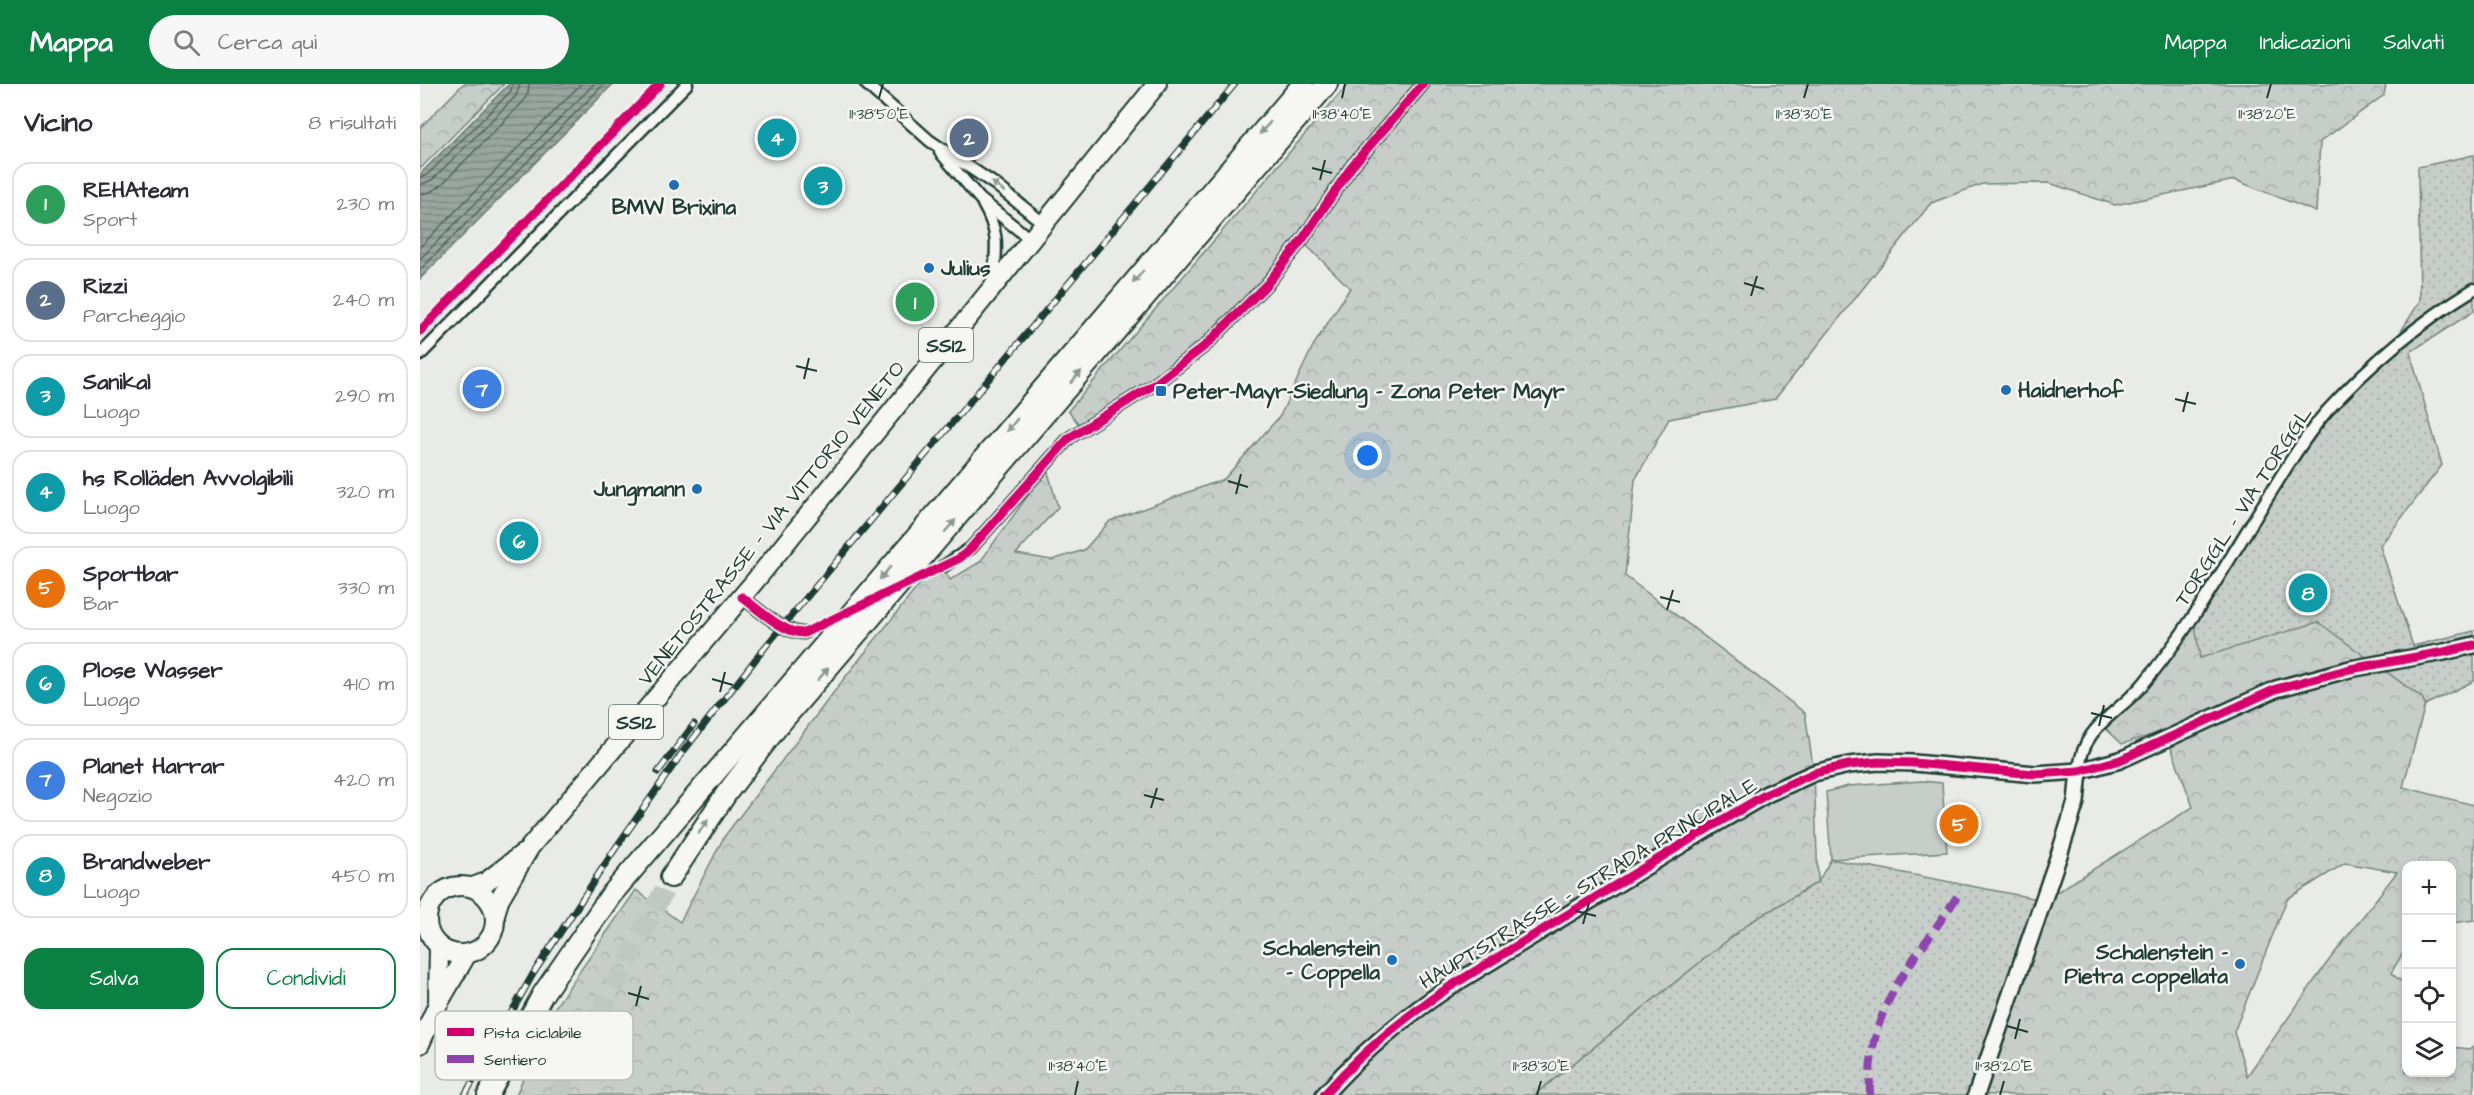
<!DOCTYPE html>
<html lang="it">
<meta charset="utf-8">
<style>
:root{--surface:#fff;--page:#f7f7f7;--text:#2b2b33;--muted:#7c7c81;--line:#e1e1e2;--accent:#0b8043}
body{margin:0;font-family:"Architects Daughter",sans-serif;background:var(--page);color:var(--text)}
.controls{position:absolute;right:18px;bottom:18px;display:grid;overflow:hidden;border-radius:12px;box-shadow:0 3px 9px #0003}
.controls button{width:54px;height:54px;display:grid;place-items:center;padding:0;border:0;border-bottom:2px solid var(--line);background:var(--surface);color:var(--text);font:30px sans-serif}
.you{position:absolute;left:948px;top:372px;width:21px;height:21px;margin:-15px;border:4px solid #fff;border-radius:50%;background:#1a73e8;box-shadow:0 0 0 9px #1a73e833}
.badge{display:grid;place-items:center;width:39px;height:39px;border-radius:50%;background:var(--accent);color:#fff;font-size:20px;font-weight:700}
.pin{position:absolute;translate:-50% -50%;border:3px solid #fff;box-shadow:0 2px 6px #0006}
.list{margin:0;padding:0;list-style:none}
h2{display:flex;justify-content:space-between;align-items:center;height:78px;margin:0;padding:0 24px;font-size:26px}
h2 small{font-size:20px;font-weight:400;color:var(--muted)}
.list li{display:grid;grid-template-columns:39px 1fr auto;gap:18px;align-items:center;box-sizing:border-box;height:84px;margin:0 12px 12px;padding:0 12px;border:2px solid var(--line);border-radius:18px}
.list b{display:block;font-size:22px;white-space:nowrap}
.list p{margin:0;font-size:20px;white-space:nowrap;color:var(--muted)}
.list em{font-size:20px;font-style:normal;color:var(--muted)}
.actions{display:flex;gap:12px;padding:18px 24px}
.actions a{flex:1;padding:14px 0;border:2px solid var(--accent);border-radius:18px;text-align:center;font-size:21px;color:var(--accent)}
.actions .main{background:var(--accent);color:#fff}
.icon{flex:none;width:33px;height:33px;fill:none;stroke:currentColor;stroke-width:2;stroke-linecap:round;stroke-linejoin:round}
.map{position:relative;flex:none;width:2054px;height:1011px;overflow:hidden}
header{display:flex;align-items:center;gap:36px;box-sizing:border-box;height:84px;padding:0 30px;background:var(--accent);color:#fff}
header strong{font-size:28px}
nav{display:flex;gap:33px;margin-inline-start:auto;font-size:21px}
.search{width:420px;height:54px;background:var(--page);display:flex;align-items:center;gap:15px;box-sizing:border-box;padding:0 21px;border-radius:33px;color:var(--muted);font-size:22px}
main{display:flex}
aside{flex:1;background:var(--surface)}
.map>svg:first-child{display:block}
</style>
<header>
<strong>Mappa</strong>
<div class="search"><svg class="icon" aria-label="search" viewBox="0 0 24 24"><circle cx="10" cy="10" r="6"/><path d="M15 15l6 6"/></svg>Cerca qui</div>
<nav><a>Mappa</a><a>Indicazioni</a><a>Salvati</a></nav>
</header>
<main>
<aside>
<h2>Vicino<small>8 risultati</small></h2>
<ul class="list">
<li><span class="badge" style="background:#2e9e5b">1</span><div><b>REHAteam</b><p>Sport</p></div><em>230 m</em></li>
<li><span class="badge" style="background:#5c6f8a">2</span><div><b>Rizzi</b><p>Parcheggio</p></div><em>240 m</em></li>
<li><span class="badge" style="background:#0f9aa8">3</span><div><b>Sanikal</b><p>Luogo</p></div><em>290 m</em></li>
<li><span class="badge" style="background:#0f9aa8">4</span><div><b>hs Rolläden Avvolgibili</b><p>Luogo</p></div><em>320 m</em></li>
<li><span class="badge" style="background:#e8710a">5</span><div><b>Sportbar</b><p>Bar</p></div><em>330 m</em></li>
<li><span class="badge" style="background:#0f9aa8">6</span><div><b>Plose Wasser</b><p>Luogo</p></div><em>410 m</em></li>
<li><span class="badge" style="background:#3f7fe0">7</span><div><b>Planet Harrar</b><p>Negozio</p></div><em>420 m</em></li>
<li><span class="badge" style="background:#0f9aa8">8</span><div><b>Brandweber</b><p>Luogo</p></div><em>450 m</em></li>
</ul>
<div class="actions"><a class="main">Salva</a><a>Condividi</a></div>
</aside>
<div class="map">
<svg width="2054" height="1011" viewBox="0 0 2054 1011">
<defs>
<pattern id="green-dots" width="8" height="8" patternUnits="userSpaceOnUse" patternTransform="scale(1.5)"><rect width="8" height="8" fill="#c7cec9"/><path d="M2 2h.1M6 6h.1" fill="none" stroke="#aab2ad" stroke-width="1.8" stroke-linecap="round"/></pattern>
<pattern id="forest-crowns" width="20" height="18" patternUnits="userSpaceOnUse" patternTransform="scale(1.5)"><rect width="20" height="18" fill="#c7cec9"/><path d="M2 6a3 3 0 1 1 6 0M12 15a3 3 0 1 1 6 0" fill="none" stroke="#aab2ad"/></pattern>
<pattern id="water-rules" width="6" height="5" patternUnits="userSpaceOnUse" patternTransform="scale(1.5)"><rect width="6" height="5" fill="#99a6a0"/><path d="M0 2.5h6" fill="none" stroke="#7c8883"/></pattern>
</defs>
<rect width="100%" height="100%" fill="#e9ebe7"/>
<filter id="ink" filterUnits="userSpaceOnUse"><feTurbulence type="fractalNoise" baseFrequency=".0167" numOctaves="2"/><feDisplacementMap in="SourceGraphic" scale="12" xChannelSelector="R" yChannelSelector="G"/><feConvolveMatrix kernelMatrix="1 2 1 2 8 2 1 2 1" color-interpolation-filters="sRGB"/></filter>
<g filter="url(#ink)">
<g fill="url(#green-dots)" stroke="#73867e" stroke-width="1.5">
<polygon points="2054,71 2054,227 1990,268 2022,381 1960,462 1993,562 2054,547 2054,597 2005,621 2002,614 1898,539 1779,575 1774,534 1906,328 1968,268 2000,217 1998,83"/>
<polygon points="1411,775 1624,816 1556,1011 1114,1011 1329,839 1398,798"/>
</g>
<g fill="url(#forest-crowns)" stroke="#73867e" stroke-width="1.5" fill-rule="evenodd">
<polygon points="43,0 84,0 0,85 0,44"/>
<polygon points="928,0 1966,0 1964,11 1900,58 1896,128 1815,96 1695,121 1629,99 1562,100 1511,119 1355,315 1249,335 1215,396 1205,492 1385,629 1394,689 1398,798 1329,839 1114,1011 96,1011 131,929 216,806 260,838 304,753 423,596 519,476 530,496 560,478 627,385 638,423 596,470 632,476 664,466 690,437 804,395 860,332 893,262 930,204 882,157 786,261 662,344 648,327"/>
<path d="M 1774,534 L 1780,574 L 1898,538 L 2002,614 L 2005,621 L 1983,703 L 2054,721 L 2054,836 L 2032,839 L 2032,782 L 1986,782 L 1986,864 L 1971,889 L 1986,901 L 1986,988 L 2032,988 L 2032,963 L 2050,965 L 2054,962 L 2054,1011 L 1688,1011 L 1683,1008 L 1681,1011 L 1556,1011 L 1624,816 L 1773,723 L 1745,647 L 1702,660 L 1680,639 L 1704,620 ZM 1925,779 L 1977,788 L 1907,879 L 1827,992 L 1814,948 L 1867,815 Z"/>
</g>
<polygon fill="#c7cec9" stroke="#73867e" stroke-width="1.5" points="1502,697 1522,699 1527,768 1411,775 1406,708 1428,702"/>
<polygon fill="url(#water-rules)" stroke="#687c75" stroke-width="1.5" points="89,0 193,0 0,195 0,90"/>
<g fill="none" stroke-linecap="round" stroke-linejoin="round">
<g stroke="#50675f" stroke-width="1.5">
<polyline points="0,93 7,91 91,7 92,0"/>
<polyline points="0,101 12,96 96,12 100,0"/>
<polyline points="0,110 10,108 19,103 103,18 108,9 109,0"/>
<polyline points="0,163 161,0"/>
<polyline points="0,175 174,0"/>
<polyline points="0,186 184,0"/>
</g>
<g stroke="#c1c8c3" stroke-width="10" stroke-dasharray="10 5" stroke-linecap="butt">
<polyline points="485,501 524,482"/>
<polyline points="384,549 425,530"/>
</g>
<polyline stroke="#c1c8c3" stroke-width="20" stroke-dasharray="20 10" stroke-linecap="butt" points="138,1011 251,793"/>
<defs>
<g id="street">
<polyline points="446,0 510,57 576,101 623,139"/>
<polyline points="520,68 560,115 610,155"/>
<path d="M 563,120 C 581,151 576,166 573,200"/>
<polyline points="0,271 267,0"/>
<polyline points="524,482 551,464 649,354 735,300 786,261 847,200 882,156 932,82 1003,0"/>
<path d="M 322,513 C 338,525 364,550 384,549"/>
<path d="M 1659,687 C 1662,641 1698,631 1724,599 C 1770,544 1805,482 1843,421 C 1861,392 1885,352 1907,327 C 1950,280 2000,238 2054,205"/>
</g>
<g id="secondary">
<path d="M 904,1011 C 941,969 984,933 1031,902 L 1292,742 L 1347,710 L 1394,689 L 1429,681 L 1458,678 L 1494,679 L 1615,690 L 1659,687 L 1700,676 L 1856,605 L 1930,585 L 2024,568 L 2054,561"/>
<polyline points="1556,1011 1640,768 1656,718 1659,687"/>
</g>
<g id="primary">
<circle cx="41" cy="836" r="34"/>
<polyline points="53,803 66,798 102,770"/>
<polyline points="75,830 80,814 110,763 335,497 737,0"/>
<polyline points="18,918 19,862"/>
<polyline points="0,960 18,920 47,870"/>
</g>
<g id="highway">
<polyline points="251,793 306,710 358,642 907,0"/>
<polyline points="68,1011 123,910 191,811 883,0"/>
</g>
</defs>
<use href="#street" stroke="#1f3d34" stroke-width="15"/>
<use href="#secondary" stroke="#1f3d34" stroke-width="20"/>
<use href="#primary" stroke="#1f3d34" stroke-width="22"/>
<use href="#highway" stroke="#1f3d34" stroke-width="24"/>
<use href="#street" stroke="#f6f6f2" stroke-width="10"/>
<use href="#secondary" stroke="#f6f6f2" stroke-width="15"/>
<use href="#primary" stroke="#f6f6f2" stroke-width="18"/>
<use href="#highway" stroke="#f6f6f2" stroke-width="20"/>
<defs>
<g id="rail">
<polyline points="238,688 274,640"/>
<polyline points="45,1011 113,890 195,765 262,669 346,562 815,0"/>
</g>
</defs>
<use href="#rail" stroke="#1f3d34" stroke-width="7"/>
<use href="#rail" stroke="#f6f6f2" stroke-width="4.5" stroke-dasharray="14" stroke-linecap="butt"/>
<path stroke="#8e44ad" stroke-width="8" stroke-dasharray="15 8" stroke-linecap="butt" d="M 1450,1011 C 1446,920 1493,881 1538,811"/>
<defs>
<g id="cycleway">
<polyline points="0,247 240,0"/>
<path d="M 322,513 C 338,525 364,550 384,549 L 540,474 L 551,464 L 649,354 L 735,300 L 786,261 L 847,200 L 882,156 L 932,82 L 1003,0"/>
<path d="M 904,1011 C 941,969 984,933 1031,902 L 1292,742 L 1347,710 L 1394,689 L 1429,681 L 1458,678 L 1494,679 L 1615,690 L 1659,687 L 1700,676 L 1856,605 L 1930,585 L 2024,568 L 2054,561"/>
</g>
</defs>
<use href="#cycleway" stroke="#f6f6f2" stroke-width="13"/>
<use href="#cycleway" stroke="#d6006c" stroke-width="9"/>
</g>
<defs><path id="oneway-solid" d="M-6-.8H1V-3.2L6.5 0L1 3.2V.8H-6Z" transform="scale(1.5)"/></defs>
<g fill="#8a9a93">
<use href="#oneway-solid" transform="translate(845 44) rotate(131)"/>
<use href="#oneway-solid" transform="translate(578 103) rotate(-143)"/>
<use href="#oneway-solid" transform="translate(718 193) rotate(130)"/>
<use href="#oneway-solid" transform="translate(656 293) rotate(-49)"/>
<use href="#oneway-solid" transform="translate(592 341) rotate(130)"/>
<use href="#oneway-solid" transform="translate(530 442) rotate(-49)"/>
<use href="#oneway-solid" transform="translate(465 489) rotate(130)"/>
<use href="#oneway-solid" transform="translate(403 590) rotate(-49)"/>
<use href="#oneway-solid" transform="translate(283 743) rotate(-55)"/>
</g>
</g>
<path fill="none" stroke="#1f3d34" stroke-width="2" d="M 459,14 L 463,0M 922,14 L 925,0M 1384,14 L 1388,0M 1847,14 L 1851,0M 892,84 L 912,89M 900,96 L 905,76M 1324,199 L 1344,205M 1331,212 L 1337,192M 376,282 L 397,287M 384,295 L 389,274M 1755,315 L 1776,320M 1763,328 L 1768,308M 808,397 L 828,403M 816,410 L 821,390M 1240,513 L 1260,518M 1247,526 L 1253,506M 292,595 L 313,601M 300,608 L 305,588M 1671,629 L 1692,634M 1679,642 L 1684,621M 724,711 L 744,716M 731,724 L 737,704M 1156,827 L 1176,832M 1163,840 L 1169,819M 208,909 L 229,915M 216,922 L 221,902M 1587,942 L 1608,948M 1595,955 L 1600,935M 655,1011 L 658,997M 1117,1011 L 1121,997M 1580,1011 L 1584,997"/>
<g fill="#1f6fb2" stroke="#f6f6f2" stroke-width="2">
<circle cx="254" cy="101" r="6"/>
<circle cx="509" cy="184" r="6"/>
<circle cx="1586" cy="306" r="6"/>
<rect x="735" y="301" width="12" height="12" rx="3"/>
<circle cx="277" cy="405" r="6"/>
<circle cx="972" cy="876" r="6"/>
<circle cx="1820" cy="880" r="6"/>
</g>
<g text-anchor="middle" stroke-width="5" stroke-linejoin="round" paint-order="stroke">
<g fill="#f6f6f2" stroke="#60746d" stroke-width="1.5">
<rect x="499" y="244" width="54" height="34" rx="4.5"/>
<rect x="189" y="621" width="54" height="34" rx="4.5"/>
</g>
<g font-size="20" font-weight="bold" fill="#1f3d34">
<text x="526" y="268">SS12</text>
<text x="216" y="645">SS12</text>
</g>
<g font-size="21" font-weight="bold" fill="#1f3d34" stroke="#f6f6f2" text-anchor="start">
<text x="254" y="130" text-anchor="middle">BMW Brixina</text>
<text x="521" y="191">Julius</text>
<text x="1598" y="313">Haidnerhof</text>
<text x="753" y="314">Peter-Mayr-Siedlung - Zona Peter Mayr</text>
<text x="265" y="412" text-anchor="end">Jungmann</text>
<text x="960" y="871" text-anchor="end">Schalenstein<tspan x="960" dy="24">- Coppella</tspan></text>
<text x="1808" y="875" text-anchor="end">Schalenstein -<tspan x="1808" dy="24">Pietra coppellata</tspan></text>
</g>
<g font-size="21" fill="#1f3d34" stroke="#f6f6f2">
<text transform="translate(1823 422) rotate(-57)" y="7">TORGGL - VIA TORGGL</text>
<text transform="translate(351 439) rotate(-51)" y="7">VENETOSTRASSE - VIA VITTORIO VENETO</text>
<text transform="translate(1168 799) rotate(-31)" y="7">HAUPTSTRASSE - STRADA PRINCIPALE</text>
</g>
</g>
<rect x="15" y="927" width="198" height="69" rx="9" fill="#f6f6f2" stroke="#b6beb9" stroke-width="1.5"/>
<rect x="27" y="944" width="27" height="8" fill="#d6006c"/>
<rect x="27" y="971" width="27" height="8" fill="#8e44ad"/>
<g font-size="16" fill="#1f3d34">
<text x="64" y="954">Pista ciclabile</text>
<text x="64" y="981">Sentiero</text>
</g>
<g font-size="15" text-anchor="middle" fill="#1f3d34" stroke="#f6f6f2" stroke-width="5" stroke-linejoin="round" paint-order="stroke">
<text x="459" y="35">11°38'50"E</text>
<text x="922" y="35">11°38'40"E</text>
<text x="1384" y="35">11°38'30"E</text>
<text x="1847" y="35">11°38'20"E</text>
<text x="658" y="987">11°38'40"E</text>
<text x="1121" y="987">11°38'30"E</text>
<text x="1584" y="987">11°38'20"E</text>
</g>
</svg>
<div class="controls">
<button>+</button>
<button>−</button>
<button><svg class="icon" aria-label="locate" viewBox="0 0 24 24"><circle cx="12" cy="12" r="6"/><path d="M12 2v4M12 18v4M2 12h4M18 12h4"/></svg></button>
<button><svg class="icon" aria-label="layers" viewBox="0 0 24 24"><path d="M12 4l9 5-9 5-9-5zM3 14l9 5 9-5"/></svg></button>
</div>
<div class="you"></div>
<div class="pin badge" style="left:495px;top:218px;background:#2e9e5b">1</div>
<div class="pin badge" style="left:549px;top:54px;background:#5c6f8a">2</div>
<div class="pin badge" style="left:403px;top:102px;background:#0f9aa8">3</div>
<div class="pin badge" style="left:357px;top:54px;background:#0f9aa8">4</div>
<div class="pin badge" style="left:1539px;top:740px;background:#e8710a">5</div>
<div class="pin badge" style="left:99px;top:457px;background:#0f9aa8">6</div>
<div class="pin badge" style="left:62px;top:305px;background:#3f7fe0">7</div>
<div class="pin badge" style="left:1888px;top:509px;background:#0f9aa8">8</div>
</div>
</main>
